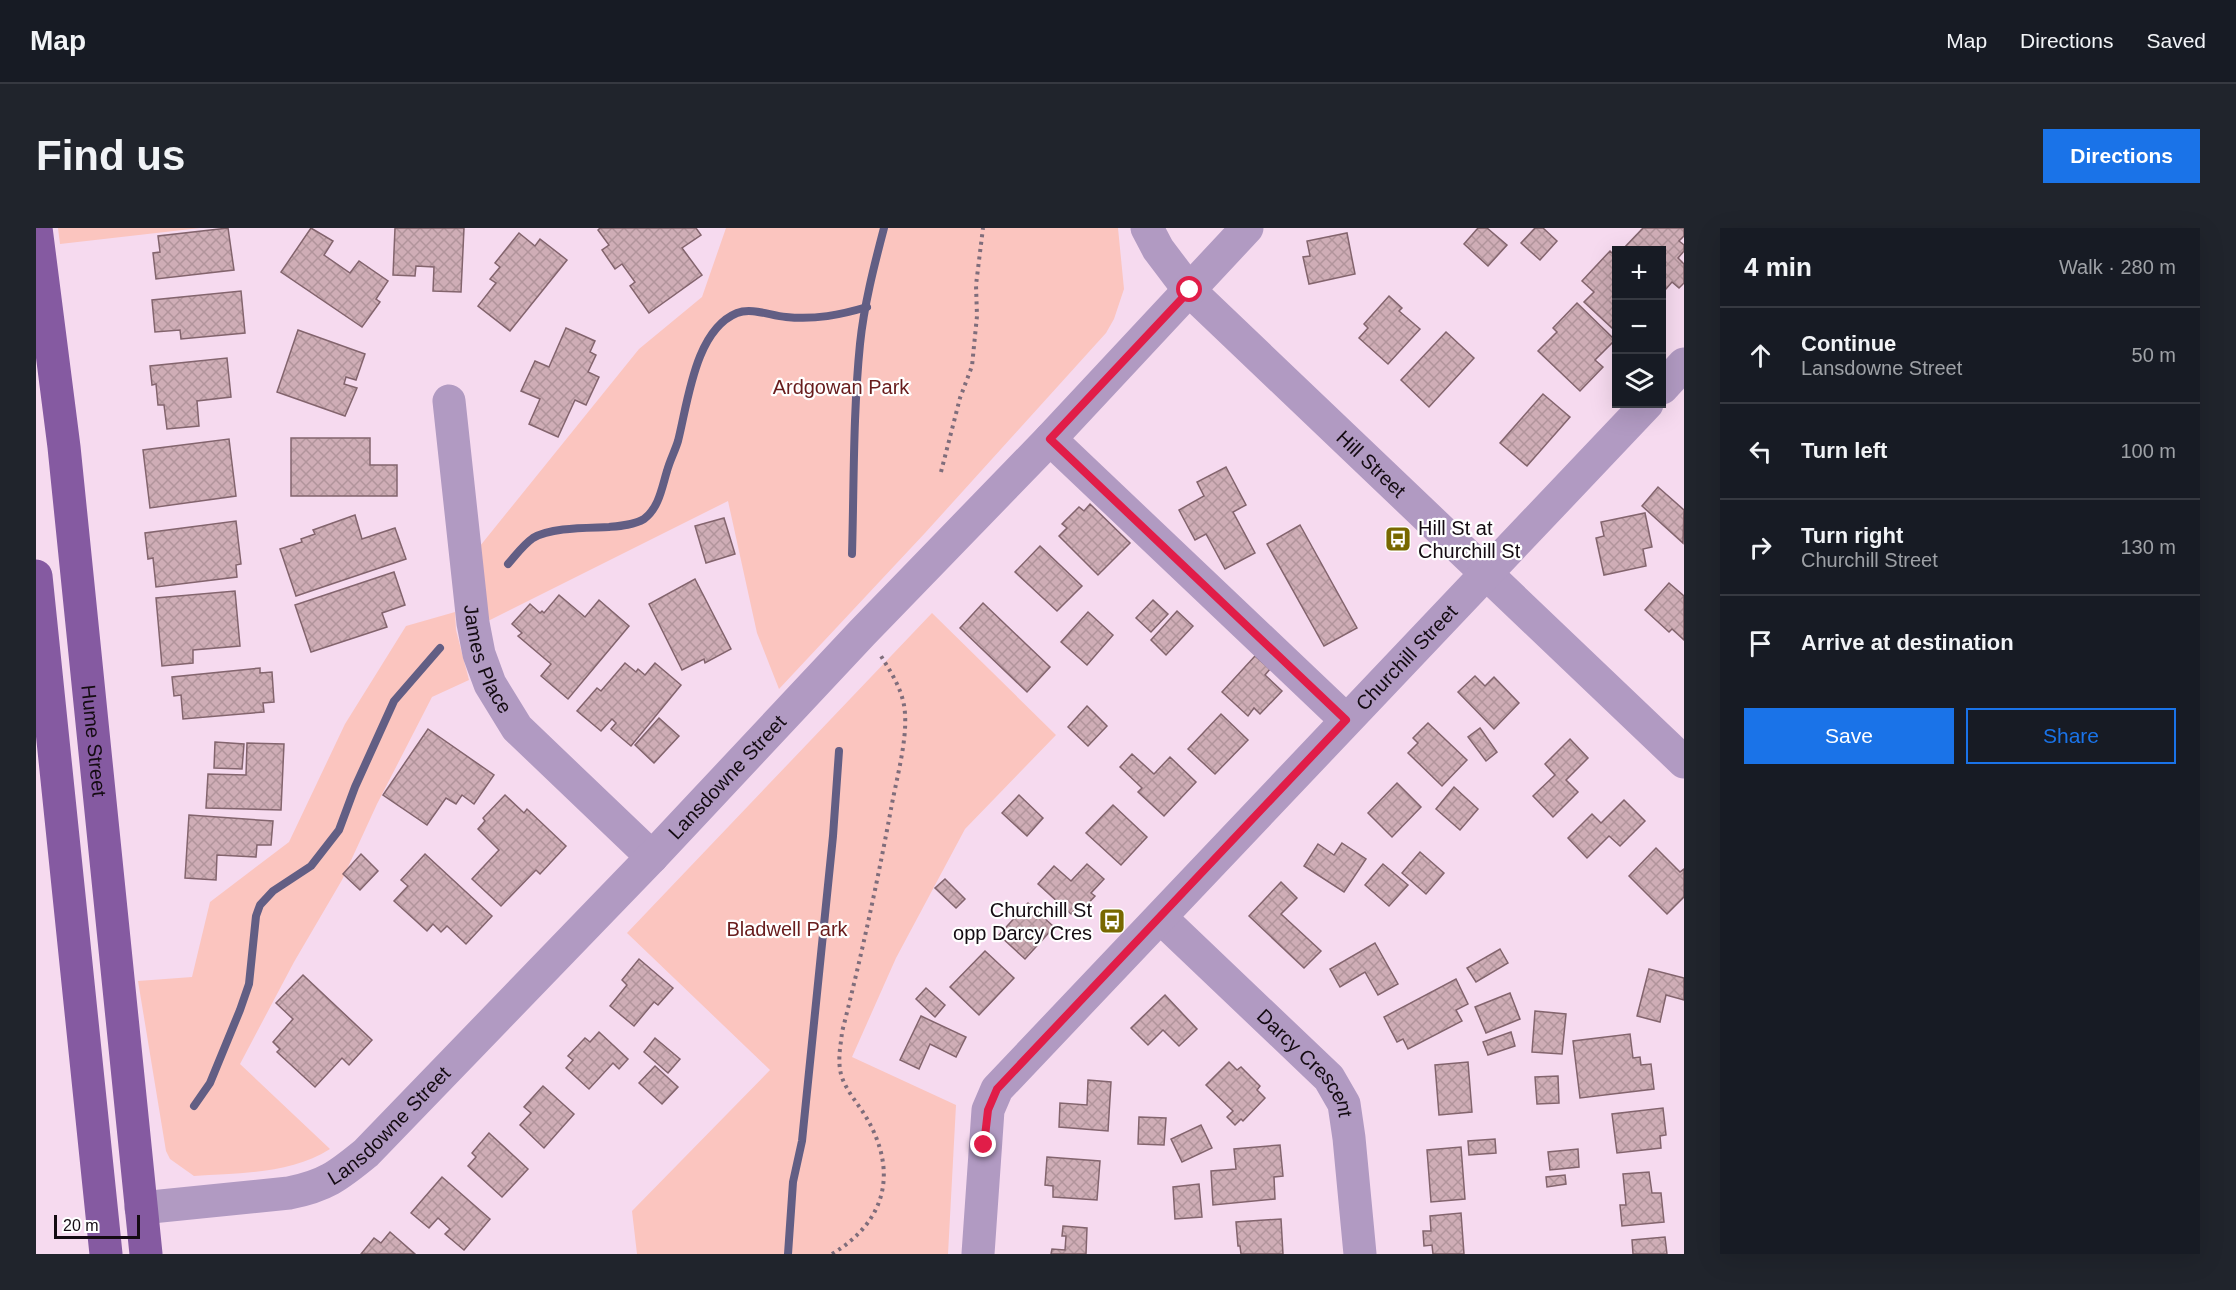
<!DOCTYPE html>
<meta charset="utf-8">
<style>
:root{--surface:#171b24;--page:#20242c;--text:#f1f3f6;--muted:#9ea1a6;--line:#363941;--accent:#1a73e8}
body{margin:0;font-family:Arial,sans-serif;background:var(--page);color:var(--text)}
.controls{position:absolute;right:18px;top:18px;display:grid;overflow:hidden;border-radius:0px;box-shadow:0 6px 24px #0002}
.controls button{width:54px;height:54px;display:grid;place-items:center;padding:0;border:0;border-bottom:2px solid var(--line);background:var(--surface);color:var(--text);font:30px sans-serif}
.scale{position:absolute;left:18px;bottom:15px;width:86px;box-sizing:border-box;padding-left:6px;border:3px solid #140b12;border-top:0;font-size:16px;line-height:21px;white-space:nowrap;color:#140b12;-webkit-text-stroke:4px #fff;paint-order:stroke}
.stop{position:absolute;width:18px;height:18px;margin:-14px;border:4px solid #e11d48;border-radius:50%;background:#fff}
.stop.end{background:#e11d48;border-color:#fff;box-shadow:0 2px 6px #0008}
.list{margin:0;padding:0;list-style:none}
h2{display:flex;justify-content:space-between;align-items:center;height:78px;margin:0;padding:0 24px;font-size:26px}
h2 small{font-size:20px;font-weight:400;color:var(--muted)}
.list li{display:grid;grid-template-columns:39px 1fr auto;gap:18px;align-items:center;box-sizing:border-box;height:96px;padding:0 24px;border-top:2px solid var(--line)}
.list b{display:block;font-size:22px;white-space:nowrap}
.list p{margin:0;font-size:20px;white-space:nowrap;color:var(--muted)}
.list em{font-size:20px;font-style:normal;color:var(--muted)}
.actions{display:flex;gap:12px;padding:18px 24px}
.actions a{flex:1;padding:14px 0;border:2px solid var(--accent);border-radius:0px;text-align:center;font-size:21px;color:var(--accent)}
.actions .main{background:var(--accent);color:#fff}
.icon{flex:none;width:33px;height:33px;fill:none;stroke:currentColor;stroke-width:2;stroke-linecap:round;stroke-linejoin:round}
.map{position:relative;flex:none;width:1648px;height:1026px;overflow:hidden;border-radius:0px}
header{display:flex;align-items:center;gap:36px;box-sizing:border-box;height:84px;padding:0 30px;background:var(--surface);border-bottom:2px solid var(--line)}
header strong{font-size:28px}
nav{display:flex;gap:33px;margin-inline-start:auto;font-size:21px}
.intro{display:flex;align-items:center;justify-content:space-between;box-sizing:border-box;height:144px;padding:0 36px}
h1{margin:0;font-size:42px}
.button{padding:15px 27px;border-radius:0px;background:var(--accent);color:#fff;font-size:21px;font-weight:700}
main{display:flex;gap:36px;padding:0 36px}
aside{flex:1;background:var(--surface);border-radius:0px;box-shadow:0 6px 24px #0002}
.map>svg:first-child{display:block}
</style>
<header>
<strong>Map</strong>
<nav><a>Map</a><a>Directions</a><a>Saved</a></nav>
</header>
<div class="intro"><h1>Find us</h1><a class="button">Directions</a></div>
<main>
<div class="map">
<svg width="1648" height="1026" viewBox="0 0 1648 1026">
<defs>
<pattern id="building-cross-hatch" width="8" height="8" patternUnits="userSpaceOnUse" patternTransform="scale(1.5)"><rect width="8" height="8" fill="#cfadb6"/><path d="M0 0l8 8M0 8l8-8" fill="none" stroke="#b1949b"/></pattern>
</defs>
<rect width="100%" height="100%" fill="#f6daef"/>
<g fill="#fbc5bf">
<polygon points="22,0 164,0 24,16"/>
<polygon points="690,0 1082,0 1088,61 1078,91 1070,105 889,305 743,461 721,405 692,273 452,393 444,318 603,121 666,69"/>
<path d="M 419,384 L 420,402 L 433,452 L 396,469 L 341,576 L 306,652 L 258,734 L 204,836 L 294,921 C 255,946 203,945 158,948 L 134,931 L 130,923 L 102,753 L 156,749 L 174,674 L 253,614 L 309,496 L 370,398 Z"/>
<polygon points="896,385 1020,507 929,601 860,730 816,829 920,877 912,1026 601,1026 596,983 734,842 591,705"/>
</g>
<g fill="none" stroke-linecap="round" stroke-linejoin="round">
<g stroke="#625e84" stroke-width="8">
<path d="M 816,326 C 818,257 817,186 824,116 C 828,77 838,38 848,0"/>
<path d="M 472,336 C 480,327 487,317 497,310 C 515,299 552,300 573,299 C 584,298 598,297 608,291 C 623,280 626,259 631,243 C 634,232 639,223 642,213 C 652,174 659,102 701,85 C 716,79 735,88 750,89 C 779,92 804,87 831,79"/>
<polyline points="158,878 174,855 204,782 213,756 220,688 224,677 237,663 275,638 303,602 319,559 358,473 404,420"/>
<polyline points="752,1026 757,954 766,913 797,608 803,523"/>
</g>
</g>
<g fill="url(#building-cross-hatch)" stroke="#83646d" stroke-width="1.5">
<polygon points="192,0 198,42 120,51 117,25 124,24 122,8"/>
<polygon points="275,0 297,13 288,27 314,45 323,33 352,53 340,71 344,74 326,99 245,44"/>
<polygon points="359,0 428,0 425,64 397,63 398,39 380,38 379,48 357,47"/>
<polygon points="564,0 660,0 665,7 646,20 666,47 613,85 594,58 599,54 586,36 579,41 566,22 573,17 562,2"/>
<polygon points="1442,0 1451,0 1471,17 1452,38 1428,16"/>
<polygon points="1499,0 1507,0 1521,13 1504,32 1485,15"/>
<polygon points="1607,0 1648,0 1648,8 1643,13 1648,17 1648,23 1642,30 1648,36 1648,55 1643,60 1636,54 1629,62 1626,58 1626,22 1586,22"/>
<polygon points="483,5 499,18 504,11 531,32 474,103 442,78 460,55 454,51 464,39 459,35"/>
<polygon points="1311,5 1319,46 1273,56 1267,29 1274,28 1271,13"/>
<polygon points="1574,23 1580,29 1580,98 1577,101 1548,74 1558,64 1546,53"/>
<polygon points="205,63 209,105 145,111 144,102 119,104 116,72"/>
<polygon points="1353,68 1366,80 1363,83 1384,101 1352,136 1323,110 1332,100 1328,96"/>
<polygon points="1541,75 1579,112 1559,132 1567,139 1544,163 1502,123 1521,104 1517,100"/>
<polygon points="530,100 559,113 554,124 560,127 552,144 563,149 550,177 539,172 522,209 493,196 504,171 485,163 499,133 513,139"/>
<polygon points="262,102 329,126 320,152 310,149 308,156 321,160 309,188 241,164"/>
<polygon points="1410,104 1438,130 1393,179 1365,152"/>
<polygon points="191,130 195,169 161,173 163,198 131,201 128,177 122,177 120,156 116,157 114,138"/>
<polygon points="1507,166 1534,189 1491,238 1464,215"/>
<polygon points="255,210 334,210 334,237 361,237 361,268 255,268"/>
<polygon points="193,211 200,268 114,280 107,222"/>
<polygon points="1190,239 1210,277 1197,284 1219,325 1189,341 1170,306 1159,312 1143,282 1168,268 1161,254"/>
<polygon points="1622,259 1648,282 1647,315 1606,278"/>
<polygon points="1054,276 1094,315 1062,347 1023,308 1031,300 1026,296 1043,279 1048,283"/>
<polygon points="1609,285 1616,319 1607,321 1610,338 1568,347 1560,310 1568,308 1565,294"/>
<polygon points="319,287 326,311 359,300 370,331 260,368 244,321 266,314 265,311 279,306 277,302"/>
<polygon points="688,290 699,326 670,335 659,298"/>
<polygon points="200,293 205,336 200,337 201,349 120,359 117,330 112,331 109,305"/>
<polygon points="1264,297 1321,400 1288,418 1231,316"/>
<polygon points="1004,318 1046,358 1021,383 979,344"/>
<polygon points="358,344 369,377 346,385 351,399 275,424 259,377"/>
<polygon points="659,351 695,421 669,435 668,431 646,442 613,376"/>
<polygon points="1633,355 1648,368 1648,412 1636,401 1633,404 1609,382"/>
<polygon points="199,363 204,418 157,422 157,435 126,438 120,370"/>
<polygon points="523,367 549,389 563,372 593,398 532,471 505,448 515,436 482,408 486,405 476,396 494,376 504,385 506,383 508,385"/>
<polygon points="1117,372 1132,386 1115,404 1100,390"/>
<polygon points="947,375 1014,439 991,464 924,400"/>
<polygon points="1141,383 1157,398 1130,427 1115,412"/>
<polygon points="1052,384 1077,407 1051,437 1025,414"/>
<polygon points="1219,428 1234,441 1229,447 1246,463 1224,486 1218,480 1212,488 1186,464"/>
<polygon points="589,435 600,444 602,441 609,447 619,435 645,457 595,518 575,501 580,495 576,491 565,503 541,483 561,460 565,463"/>
<polygon points="224,440 224,445 236,444 238,474 227,475 228,484 147,491 145,467 138,468 136,449"/>
<polygon points="1439,448 1449,458 1458,449 1483,475 1458,501 1422,464"/>
<polygon points="1051,478 1071,498 1052,518 1032,499"/>
<polygon points="1185,486 1212,512 1179,546 1152,521"/>
<polygon points="623,490 643,508 618,535 599,517"/>
<polygon points="1392,495 1431,532 1406,558 1372,525 1382,515 1377,510"/>
<polygon points="1444,500 1461,524 1450,533 1432,509"/>
<polygon points="392,501 458,547 438,576 426,567 420,576 410,570 391,597 347,567"/>
<polygon points="1534,511 1552,530 1530,552 1542,564 1517,589 1497,568 1519,547 1509,536"/>
<polygon points="179,514 208,516 206,541 178,540"/>
<polygon points="211,515 248,516 245,582 170,580 172,546 210,547"/>
<polygon points="1096,526 1118,546 1134,529 1160,554 1128,588 1102,564 1106,560 1084,539"/>
<polygon points="1361,555 1385,579 1356,609 1332,585"/>
<polygon points="1418,559 1442,581 1424,602 1400,581"/>
<polygon points="469,567 488,585 491,581 530,618 504,646 500,642 465,678 436,651 463,622 442,601 449,593 447,590"/>
<polygon points="983,567 1007,590 991,608 966,585"/>
<polygon points="1588,572 1609,593 1584,618 1573,608 1551,630 1532,610 1556,586 1565,595"/>
<polygon points="1077,577 1111,609 1085,637 1050,605"/>
<polygon points="153,587 237,593 235,617 221,617 220,629 181,627 180,652 149,650"/>
<polygon points="1306,615 1330,631 1308,664 1268,638 1282,616 1298,627"/>
<polygon points="1620,620 1644,644 1648,641 1648,669 1631,686 1593,648"/>
<polygon points="1384,624 1408,645 1390,666 1366,645"/>
<polygon points="325,626 342,643 324,662 307,646"/>
<polygon points="389,626 456,688 430,716 411,698 405,704 397,696 391,703 358,673 372,658 365,652"/>
<polygon points="1051,636 1068,651 1055,665 1059,668 1045,683 1041,679 1035,686 1002,656 1018,638 1035,653"/>
<polygon points="1347,636 1372,657 1353,678 1329,657"/>
<polygon points="909,651 929,671 920,680 899,660"/>
<polygon points="1245,654 1261,670 1245,686 1285,723 1268,740 1213,688"/>
<polygon points="992,675 1018,699 989,731 963,707"/>
<polygon points="1339,715 1362,756 1342,767 1329,744 1304,759 1294,741"/>
<polygon points="1464,721 1472,735 1440,754 1431,740"/>
<polygon points="949,723 978,750 943,787 914,759"/>
<polygon points="603,731 637,760 622,777 618,774 598,798 574,778 591,757 586,752"/>
<polygon points="1613,741 1648,750 1648,772 1630,767 1624,794 1601,788"/>
<polygon points="267,747 336,812 313,837 306,830 279,859 241,824 244,821 237,814 257,791 240,775"/>
<polygon points="1420,751 1432,776 1420,782 1426,793 1372,821 1367,811 1361,814 1348,789"/>
<polygon points="890,760 909,777 899,789 880,771"/>
<polygon points="1474,765 1484,791 1450,805 1439,779"/>
<polygon points="1129,767 1161,801 1143,818 1127,802 1112,817 1095,800"/>
<polygon points="1499,783 1530,786 1526,826 1496,824"/>
<polygon points="885,788 930,809 920,829 894,816 883,841 864,832"/>
<polygon points="563,804 592,831 583,841 577,835 553,861 530,840 537,832 532,828 549,810 554,814"/>
<polygon points="1475,804 1479,818 1452,827 1447,814"/>
<polygon points="1594,806 1597,830 1604,829 1605,837 1615,836 1618,861 1544,870 1537,813"/>
<polygon points="619,810 644,831 632,845 608,824"/>
<polygon points="1193,834 1201,842 1205,839 1224,858 1221,862 1229,870 1207,893 1205,891 1199,897 1191,889 1197,883 1170,857"/>
<polygon points="1432,834 1436,884 1403,887 1399,837"/>
<polygon points="619,838 642,859 626,876 603,855"/>
<polygon points="1522,848 1523,875 1501,876 1499,849"/>
<polygon points="1052,852 1075,854 1072,903 1023,899 1024,875 1051,877"/>
<polygon points="507,858 538,886 508,920 484,897 495,885 488,879"/>
<polygon points="1627,880 1630,907 1624,908 1625,920 1581,925 1576,886"/>
<polygon points="1103,889 1130,890 1128,917 1102,916"/>
<polygon points="1165,897 1176,920 1146,934 1135,911"/>
<polygon points="453,905 492,941 466,969 432,938 440,929 436,925"/>
<polygon points="1459,911 1460,925 1433,927 1432,913"/>
<polygon points="1244,917 1247,948 1238,949 1239,971 1177,977 1175,943 1200,941 1198,921"/>
<polygon points="1425,919 1429,971 1395,974 1391,922"/>
<polygon points="1542,921 1543,939 1514,942 1512,924"/>
<polygon points="1011,929 1064,933 1061,972 1017,969 1017,958 1009,957"/>
<polygon points="1613,944 1616,965 1625,965 1628,994 1586,998 1584,977 1590,977 1587,946"/>
<polygon points="1529,947 1530,956 1511,959 1510,949"/>
<polygon points="406,949 454,991 428,1022 409,1006 414,1001 402,990 393,1000 375,985"/>
<polygon points="1163,956 1166,989 1139,991 1137,959"/>
<polygon points="1425,985 1428,1026 1397,1026 1396,1017 1388,1018 1387,1003 1395,1003 1394,988"/>
<polygon points="1245,991 1247,1026 1205,1026 1204,1018 1202,1018 1200,994"/>
<polygon points="1027,998 1051,1000 1050,1026 1015,1026 1016,1021 1029,1022 1030,1008 1026,1008"/>
<polygon points="354,1004 379,1026 325,1026 338,1010 345,1015"/>
<polygon points="1629,1009 1631,1026 1597,1026 1596,1012"/>
</g>
<g fill="none" stroke-linecap="round" stroke-linejoin="round">
<g stroke="#7f6d7b" stroke-width="4" stroke-dasharray="3 4.5" stroke-linecap="butt">
<polyline points="905,244 924,170 936,138 941,88 940,57 947,0"/>
<path d="M 796,1026 C 851,993 862,943 830,889 C 821,874 806,858 804,841 C 802,828 805,816 806,804 C 825,730 841,656 855,581 C 860,553 871,514 869,486 C 868,464 856,446 845,428"/>
</g>
<g stroke="#b19ac2" stroke-width="33">
<path id="s1" d="M 1111,0 L 1122,21 L 1153,62 L 1648,534"/>
<polyline points="1626,160 1648,136"/>
<path id="s2" d="M 413,173 L 437,395 L 443,426 L 454,456 L 481,500 L 616,629"/>
<polyline points="1014,211 1310,492"/>
<path id="s3" d="M 1125,690 L 1293,850 L 1308,876 L 1313,910 L 1324,1026"/>
<path id="s4" d="M 105,980 L 253,965 C 289,958 302,948 330,925 L 616,629 L 826,405 L 1014,211 L 1211,0"/>
<path id="s5" d="M 942,1026 L 952,882 L 961,861 L 1611,176"/>
</g>
<g stroke="#855aa1" stroke-width="33">
<path id="s6" d="M 0,0 L 28,219 L 110,1026"/>
<polyline points="0,348 70,1026"/>
</g>
</g>
<g fill="none" stroke-linecap="round" stroke-linejoin="round">
<polyline stroke="#e11d48" stroke-width="8" points="948,917 952,882 961,861 1310,492 1014,211 1154,62"/>
</g>
<defs>
<symbol id="bus-square" viewBox="-11 -11 22 22"><rect x="-9" y="-9" width="18" height="18" rx="4" fill="#786800" stroke="#fff"/><path d="M-5-6H5V4H4V6H2V4H-2V6H-4V4H-5ZM-3.5-4V0h7V-4ZM-3.5 1.2v1.5H-2V1.2ZM2 1.2v1.5H3.5V1.2Z" fill="#fff"/></symbol>
</defs>
<g fill-rule="evenodd">
<use href="#bus-square" x="1347" y="296" width="30" height="30"/>
<use href="#bus-square" x="1061" y="678" width="30" height="30"/>
</g>
<g text-anchor="middle" stroke-width="4.5" stroke-linejoin="round" paint-order="stroke">
<g font-size="20" fill="#681c1c" stroke="#fff">
<text x="805" y="166">Ardgowan Park</text>
<text x="751" y="708">Bladwell Park</text>
</g>
<g font-size="20" fill="#140b12" stroke="#fff">
<text dy="7" stroke="none"><textPath href="#s1" startOffset="327">Hill Street</textPath></text>
<text dy="7" stroke="none"><textPath href="#s5" startOffset="762">Churchill Street</textPath></text>
<text dy="7" stroke="none"><textPath href="#s2" startOffset="262">James Place</textPath></text>
<text dy="7" stroke="none"><textPath href="#s6" startOffset="516">Hume Street</textPath></text>
<text dy="7" stroke="none"><textPath href="#s4" startOffset="758">Lansdowne Street</textPath></text>
<text dy="7" stroke="none"><textPath href="#s3" startOffset="206">Darcy Crescent</textPath></text>
<text dy="7" stroke="none"><textPath href="#s4" startOffset="272">Lansdowne Street</textPath></text>
</g>
<g font-size="20" fill="#140b12" stroke="#fff" text-anchor="start">
<text x="1382" y="307">Hill St at<tspan x="1382" dy="23">Churchill St</tspan></text>
<text x="1056" y="689" text-anchor="end">Churchill St<tspan x="1056" dy="23">opp Darcy Cres</tspan></text>
</g>
</g>
</svg>
<div class="controls">
<button>+</button>
<button>−</button>
<button><svg class="icon" aria-label="layers" viewBox="0 0 24 24"><path d="M12 4l9 5-9 5-9-5zM3 14l9 5 9-5"/></svg></button>
</div>
<div class="scale">20 m</div>
<div class="stop" style="left:1154px;top:62px"></div>
<div class="stop end" style="left:948px;top:917px"></div>
</div>
<aside>
<h2>4 min<small>Walk · 280 m</small></h2>
<ul class="list">
<li><svg class="icon" aria-label="ahead" viewBox="0 0 24 24"><path d="M12 20V5M6 11l6-6 6 6"/></svg><div><b>Continue</b><p>Lansdowne Street</p></div><em>50 m</em></li>
<li><svg class="icon" aria-label="left" viewBox="0 0 24 24"><path d="M17 20v-9H6M10 6l-5 5 5 5"/></svg><div><b>Turn left</b></div><em>100 m</em></li>
<li><svg class="icon" aria-label="right" viewBox="0 0 24 24"><path d="M7 20v-9h11M14 6l5 5-5 5"/></svg><div><b>Turn right</b><p>Churchill Street</p></div><em>130 m</em></li>
<li><svg class="icon" aria-label="arrive" viewBox="0 0 24 24"><path d="M6 21V4h12l-3 4 3 4H6"/></svg><div><b>Arrive at destination</b></div></li>
</ul>
<div class="actions"><a class="main">Save</a><a>Share</a></div>
</aside>
</main>
